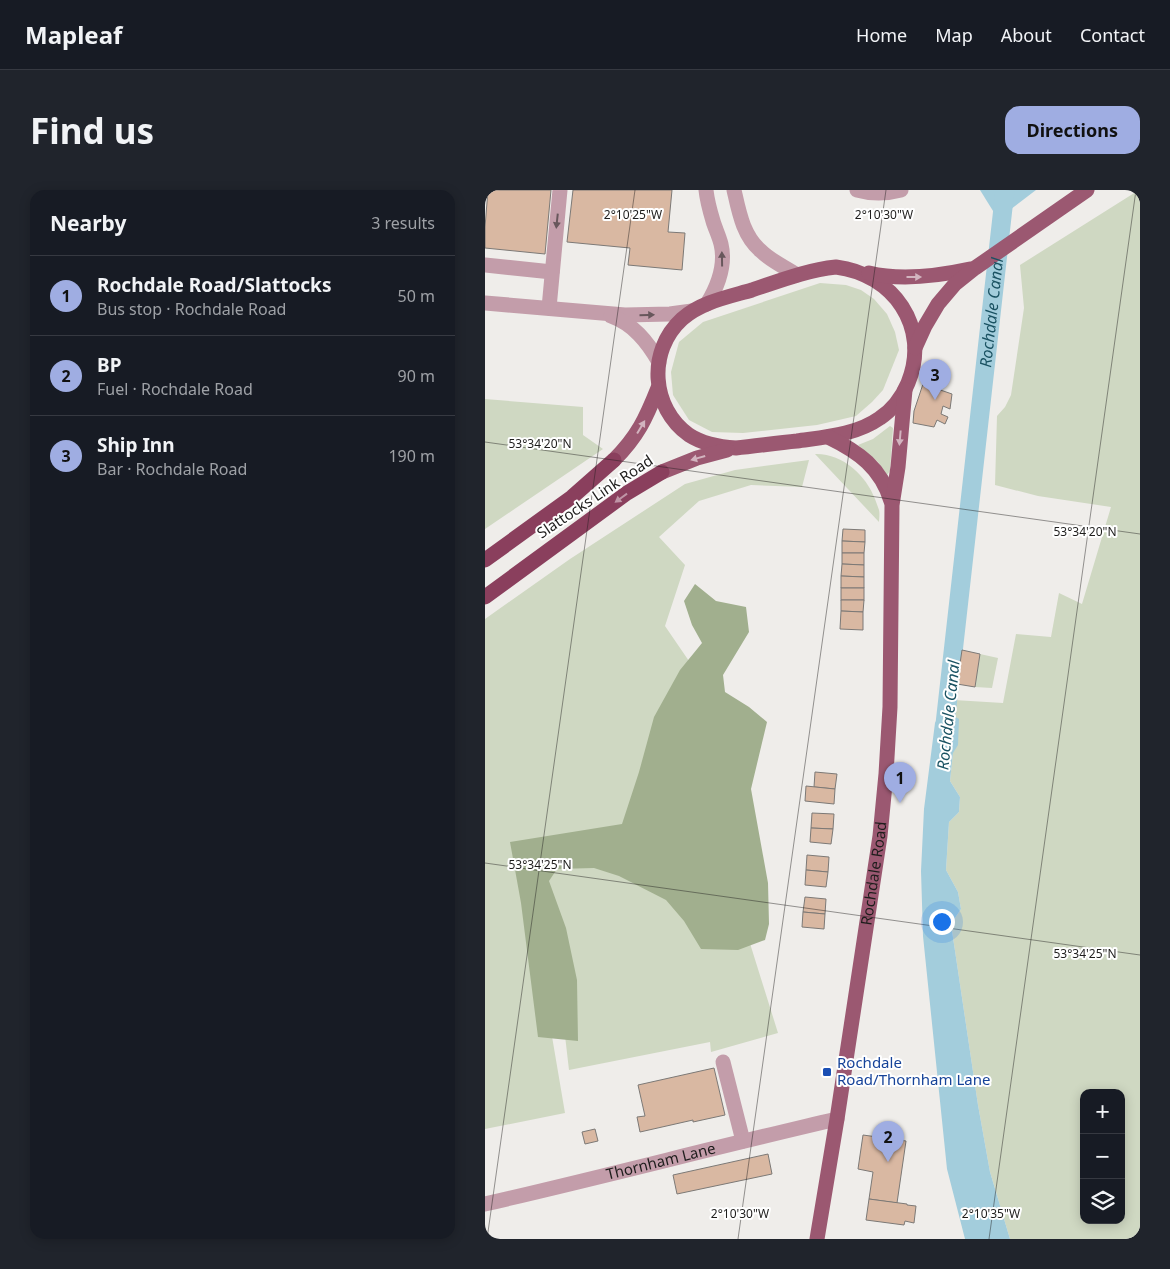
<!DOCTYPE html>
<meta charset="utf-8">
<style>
:root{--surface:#171b24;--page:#20242c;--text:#f1f3f6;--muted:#9ea1a6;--line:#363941;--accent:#9fade2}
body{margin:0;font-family:"Noto Sans",sans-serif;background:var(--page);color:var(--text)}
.controls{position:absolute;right:15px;bottom:15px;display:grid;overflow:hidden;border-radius:10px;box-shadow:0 2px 12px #0003}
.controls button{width:45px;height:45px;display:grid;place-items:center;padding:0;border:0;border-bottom:1px solid var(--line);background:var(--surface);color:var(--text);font:25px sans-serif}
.you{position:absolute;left:456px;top:731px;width:18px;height:18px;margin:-12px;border:4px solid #fff;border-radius:50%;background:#1a73e8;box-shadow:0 0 0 8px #1a73e833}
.badge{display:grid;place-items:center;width:32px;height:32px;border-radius:50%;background:var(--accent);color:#111;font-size:16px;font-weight:700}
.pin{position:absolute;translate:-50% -41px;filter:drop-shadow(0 1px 2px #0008)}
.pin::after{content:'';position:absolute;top:26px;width:18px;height:15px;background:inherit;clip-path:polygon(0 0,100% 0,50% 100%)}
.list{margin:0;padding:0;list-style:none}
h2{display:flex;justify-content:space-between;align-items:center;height:65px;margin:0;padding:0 20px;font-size:21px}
h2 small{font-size:16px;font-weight:400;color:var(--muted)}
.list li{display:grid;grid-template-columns:32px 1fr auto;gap:15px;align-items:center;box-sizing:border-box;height:80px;padding:0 20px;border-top:1px solid var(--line)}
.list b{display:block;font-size:19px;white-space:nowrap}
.list p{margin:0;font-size:16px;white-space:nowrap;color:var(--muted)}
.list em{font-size:16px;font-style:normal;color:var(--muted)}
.icon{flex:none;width:28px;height:28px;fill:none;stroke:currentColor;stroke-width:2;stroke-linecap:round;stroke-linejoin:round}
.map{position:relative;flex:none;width:655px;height:1049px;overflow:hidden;border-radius:15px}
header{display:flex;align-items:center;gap:30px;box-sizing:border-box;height:70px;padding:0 25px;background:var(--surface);border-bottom:1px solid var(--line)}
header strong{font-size:24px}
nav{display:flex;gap:28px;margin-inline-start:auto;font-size:18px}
.intro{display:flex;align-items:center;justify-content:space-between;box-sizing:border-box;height:120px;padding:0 30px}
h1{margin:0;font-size:35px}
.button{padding:12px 22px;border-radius:15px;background:var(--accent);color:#111;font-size:18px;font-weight:700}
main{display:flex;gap:30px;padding:0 30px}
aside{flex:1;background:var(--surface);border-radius:15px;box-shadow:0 2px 12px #0003}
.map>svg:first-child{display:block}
</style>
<header>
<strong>Mapleaf</strong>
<nav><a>Home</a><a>Map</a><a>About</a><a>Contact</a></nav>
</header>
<div class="intro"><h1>Find us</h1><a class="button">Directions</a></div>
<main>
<aside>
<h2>Nearby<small>3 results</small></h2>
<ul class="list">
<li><span class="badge">1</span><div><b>Rochdale Road/Slattocks</b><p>Bus stop · Rochdale Road</p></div><em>50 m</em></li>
<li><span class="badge">2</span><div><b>BP</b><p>Fuel · Rochdale Road</p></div><em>90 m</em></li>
<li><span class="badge">3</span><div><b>Ship Inn</b><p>Bar · Rochdale Road</p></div><em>190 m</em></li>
</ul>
</aside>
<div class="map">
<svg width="655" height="1049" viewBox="0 0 655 1049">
<rect width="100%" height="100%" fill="#efedea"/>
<g fill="#cfd8c2" fill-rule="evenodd">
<path d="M 654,0 L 655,0 L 655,1049 L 525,1049 L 505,982 L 493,915 L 466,734 L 476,719 L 473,702 L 461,680 L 464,632 L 474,622 L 475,607 L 465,591 L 468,563 L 467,526 L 469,510 L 518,513 L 531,444 L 566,447 L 574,403 L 597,414 L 626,317 L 553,306 L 510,295 L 512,226 L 520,217 L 526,205 L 539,118 L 535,75 ZM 599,903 L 636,903 L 636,1030 L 599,1030 Z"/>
<polygon points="335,93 361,95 376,100 389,109 402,124 410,142 414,160 398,200 387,212 371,226 332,235 258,243 227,242 204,230 188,205 186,182 194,152 218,132"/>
<polygon points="0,209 98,217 98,245 118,259 0,339"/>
<polygon points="405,236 408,238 405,281 402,285 393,272 373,255 388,249"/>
<path d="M 330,264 C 357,263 381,285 390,309 C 391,312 393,317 394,320 C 395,324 394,329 394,332 Z"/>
<polygon points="324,270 317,297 266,295 214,311 174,347 200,375 180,436 206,474 150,638 35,658 80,923 0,939 0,429 85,369 200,294 250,280"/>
<polygon points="495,464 513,468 507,498 490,497"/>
<polygon points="60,673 140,673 263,747 293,843 226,862 225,852 84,880"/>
</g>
<polygon fill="#a1af8e" points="210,394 231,411 261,417 264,442 238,485 240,502 264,517 282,532 266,599 283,693 284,734 280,750 253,760 216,759 199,731 181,710 134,686 109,678 72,679 64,691 81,738 92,790 93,851 53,847 36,713 25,652 137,634 154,582 169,527 195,480 217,453 207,435 199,411"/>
<g fill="#a3cddc">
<polygon points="495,0 551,0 513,29"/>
<polygon points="457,508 469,510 467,525 474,529 473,555 468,563 465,591 475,607 474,622 464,632 461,680 473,702 476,719 466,734 493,915 505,982 525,1049 480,1049 462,979 438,746 436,681 439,619 450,533 456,521"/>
</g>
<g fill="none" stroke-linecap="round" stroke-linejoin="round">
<path stroke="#a3cddc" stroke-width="19" id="s1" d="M 460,534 L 520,0"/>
</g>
<g fill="#d9b8a2" stroke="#7c7976">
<polygon points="3,0 66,0 60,64 0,58 0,37"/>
<polygon points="88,0 187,0 183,42 200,43 197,80 143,75 145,58 82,52"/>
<polygon points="438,194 467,204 465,219 458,216 456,224 463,227 460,234 452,230 449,237 428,233 429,221"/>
<polygon points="358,339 380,340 380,352 357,351"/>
<polygon points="357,351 380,352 379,363 357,363"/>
<polygon points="357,363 379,363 379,375 357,374"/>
<polygon points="357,374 379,375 379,387 356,386"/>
<polygon points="356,386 379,387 379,398 356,398"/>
<rect x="356" y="398" width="23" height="12"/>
<polygon points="356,410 379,410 378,422 356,421"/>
<polygon points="356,421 378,422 378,440 355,439"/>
<polygon points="477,460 495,464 490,497 472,494"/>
<polygon points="330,582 352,584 350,599 329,597"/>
<polygon points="321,596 350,599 349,614 320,611"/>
<polygon points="327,623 349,624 348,639 326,638"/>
<polygon points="326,638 348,639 346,654 325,652"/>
<polygon points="322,665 344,667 343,682 321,680"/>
<polygon points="321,680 343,682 341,697 320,695"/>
<polygon points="320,707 341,709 340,724 318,722"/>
<polygon points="318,722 340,724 339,739 317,737"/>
<polygon points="229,878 240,925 208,932 208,930 155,942 152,927 160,926 153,895"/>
<polygon points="110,939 113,951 100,954 97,942"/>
<polygon points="378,945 421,951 412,1013 384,1009 388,982 373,979"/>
<polygon points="283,964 287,984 192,1004 188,985"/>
<polygon points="384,1009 422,1014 422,1015 431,1016 429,1033 420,1031 419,1035 381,1030"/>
</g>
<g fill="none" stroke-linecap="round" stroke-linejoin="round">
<g stroke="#c39daa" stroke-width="15">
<path d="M 221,0 C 222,10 225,21 228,31 C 230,38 234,46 236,54 C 241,75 233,96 222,114"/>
<path d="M 249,0 C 254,22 258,46 276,61 C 286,71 300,77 312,85"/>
<path d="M 372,0 C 386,4 401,4 416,0"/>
<polyline points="0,75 67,82"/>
<polyline points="0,113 140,125 185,124 207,121"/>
<polyline points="64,118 75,0"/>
<path d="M 126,126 C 148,134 162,151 174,172"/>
<polyline points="238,872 258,951"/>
<path id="s2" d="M 0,1014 C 118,987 235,956 352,929"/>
</g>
<g stroke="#9b5871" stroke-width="15">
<path d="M 351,77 C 408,84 446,137 423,193 C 417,207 407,220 395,228 C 371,245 340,247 312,251 C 291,253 271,256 251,258 C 235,257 218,254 204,245 C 166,218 162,161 197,129 C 216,112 243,107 267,100 C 294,91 322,80 351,77 Z"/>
<path d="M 384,83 C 417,91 453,86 485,79"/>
<polyline points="430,158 440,136 453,114 470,94 490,78 602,0"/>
<path d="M 343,247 C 374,262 396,278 406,311"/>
<path d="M 129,270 C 153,246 161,228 173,198"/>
<polyline points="177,282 212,268 242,260"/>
<path id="s3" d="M 332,1049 L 352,929 L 395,646 L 401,584 L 405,517 L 407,315 L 413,277 L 420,200"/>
</g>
<g stroke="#8a3f5d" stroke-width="15">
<polyline points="0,370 87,307 129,270"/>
<polyline points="0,407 142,303 177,282"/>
</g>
</g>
<defs><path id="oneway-solid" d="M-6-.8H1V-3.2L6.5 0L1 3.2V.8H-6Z" transform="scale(1.25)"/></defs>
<g fill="#68575c">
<use href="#oneway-solid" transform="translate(72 31) rotate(96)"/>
<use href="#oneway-solid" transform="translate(237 69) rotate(-91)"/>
<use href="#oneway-solid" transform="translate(162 125) rotate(-1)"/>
</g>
<g fill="#d2b4bf">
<use href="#oneway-solid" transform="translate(429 87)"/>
<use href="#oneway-solid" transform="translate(156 237) rotate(-59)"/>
<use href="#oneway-solid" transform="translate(415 248) rotate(95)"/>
<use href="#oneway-solid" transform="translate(213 268) rotate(164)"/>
</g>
<use fill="#bf95a6" href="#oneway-solid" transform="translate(136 308) rotate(144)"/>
<path fill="none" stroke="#1e1d1c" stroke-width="1" stroke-opacity="0.45" d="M 0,252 L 655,344M 0,673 L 655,765M 2,1049 L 150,0M 253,1049 L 401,0M 504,1049 L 651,0"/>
<rect fill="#1a4fb4" stroke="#fff" stroke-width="2" x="337" y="877" width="10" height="10" rx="2.5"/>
<g text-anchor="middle" stroke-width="4" stroke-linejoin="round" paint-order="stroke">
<g font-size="15" fill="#1e1d1c" stroke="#fff">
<text transform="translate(110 307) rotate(-34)" y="5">Slattocks Link Road</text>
<text dy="5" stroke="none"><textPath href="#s3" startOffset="370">Rochdale Road</textPath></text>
<text dy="5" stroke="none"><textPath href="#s2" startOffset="181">Thornham Lane</textPath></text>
</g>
<g font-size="15" fill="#164399" stroke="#fff" text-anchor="start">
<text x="352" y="878">Rochdale<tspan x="352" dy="17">Road/Thornham Lane</tspan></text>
</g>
<g font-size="16" font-style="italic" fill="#1a5262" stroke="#fff">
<text dy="6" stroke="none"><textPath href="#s1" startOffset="414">Rochdale Canal</textPath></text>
<text transform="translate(463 525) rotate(-84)" y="6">Rochdale Canal</text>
</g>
</g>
<g font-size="12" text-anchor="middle" fill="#1e1d1c" stroke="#fff" stroke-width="4" stroke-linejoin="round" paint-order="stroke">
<text x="148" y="29">2°10'25"W</text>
<text x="399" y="29">2°10'30"W</text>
<text x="55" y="258">53°34'20"N</text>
<text x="600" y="346">53°34'20"N</text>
<text x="55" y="679">53°34'25"N</text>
<text x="600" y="768">53°34'25"N</text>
<text x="255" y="1028">2°10'30"W</text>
<text x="506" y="1028">2°10'35"W</text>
</g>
</svg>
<div class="controls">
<button>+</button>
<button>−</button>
<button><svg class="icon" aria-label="layers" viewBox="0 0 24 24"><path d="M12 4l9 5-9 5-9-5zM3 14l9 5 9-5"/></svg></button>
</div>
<div class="you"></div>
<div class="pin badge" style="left:415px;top:613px">1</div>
<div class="pin badge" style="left:403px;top:972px">2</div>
<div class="pin badge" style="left:450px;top:210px">3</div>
</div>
</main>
